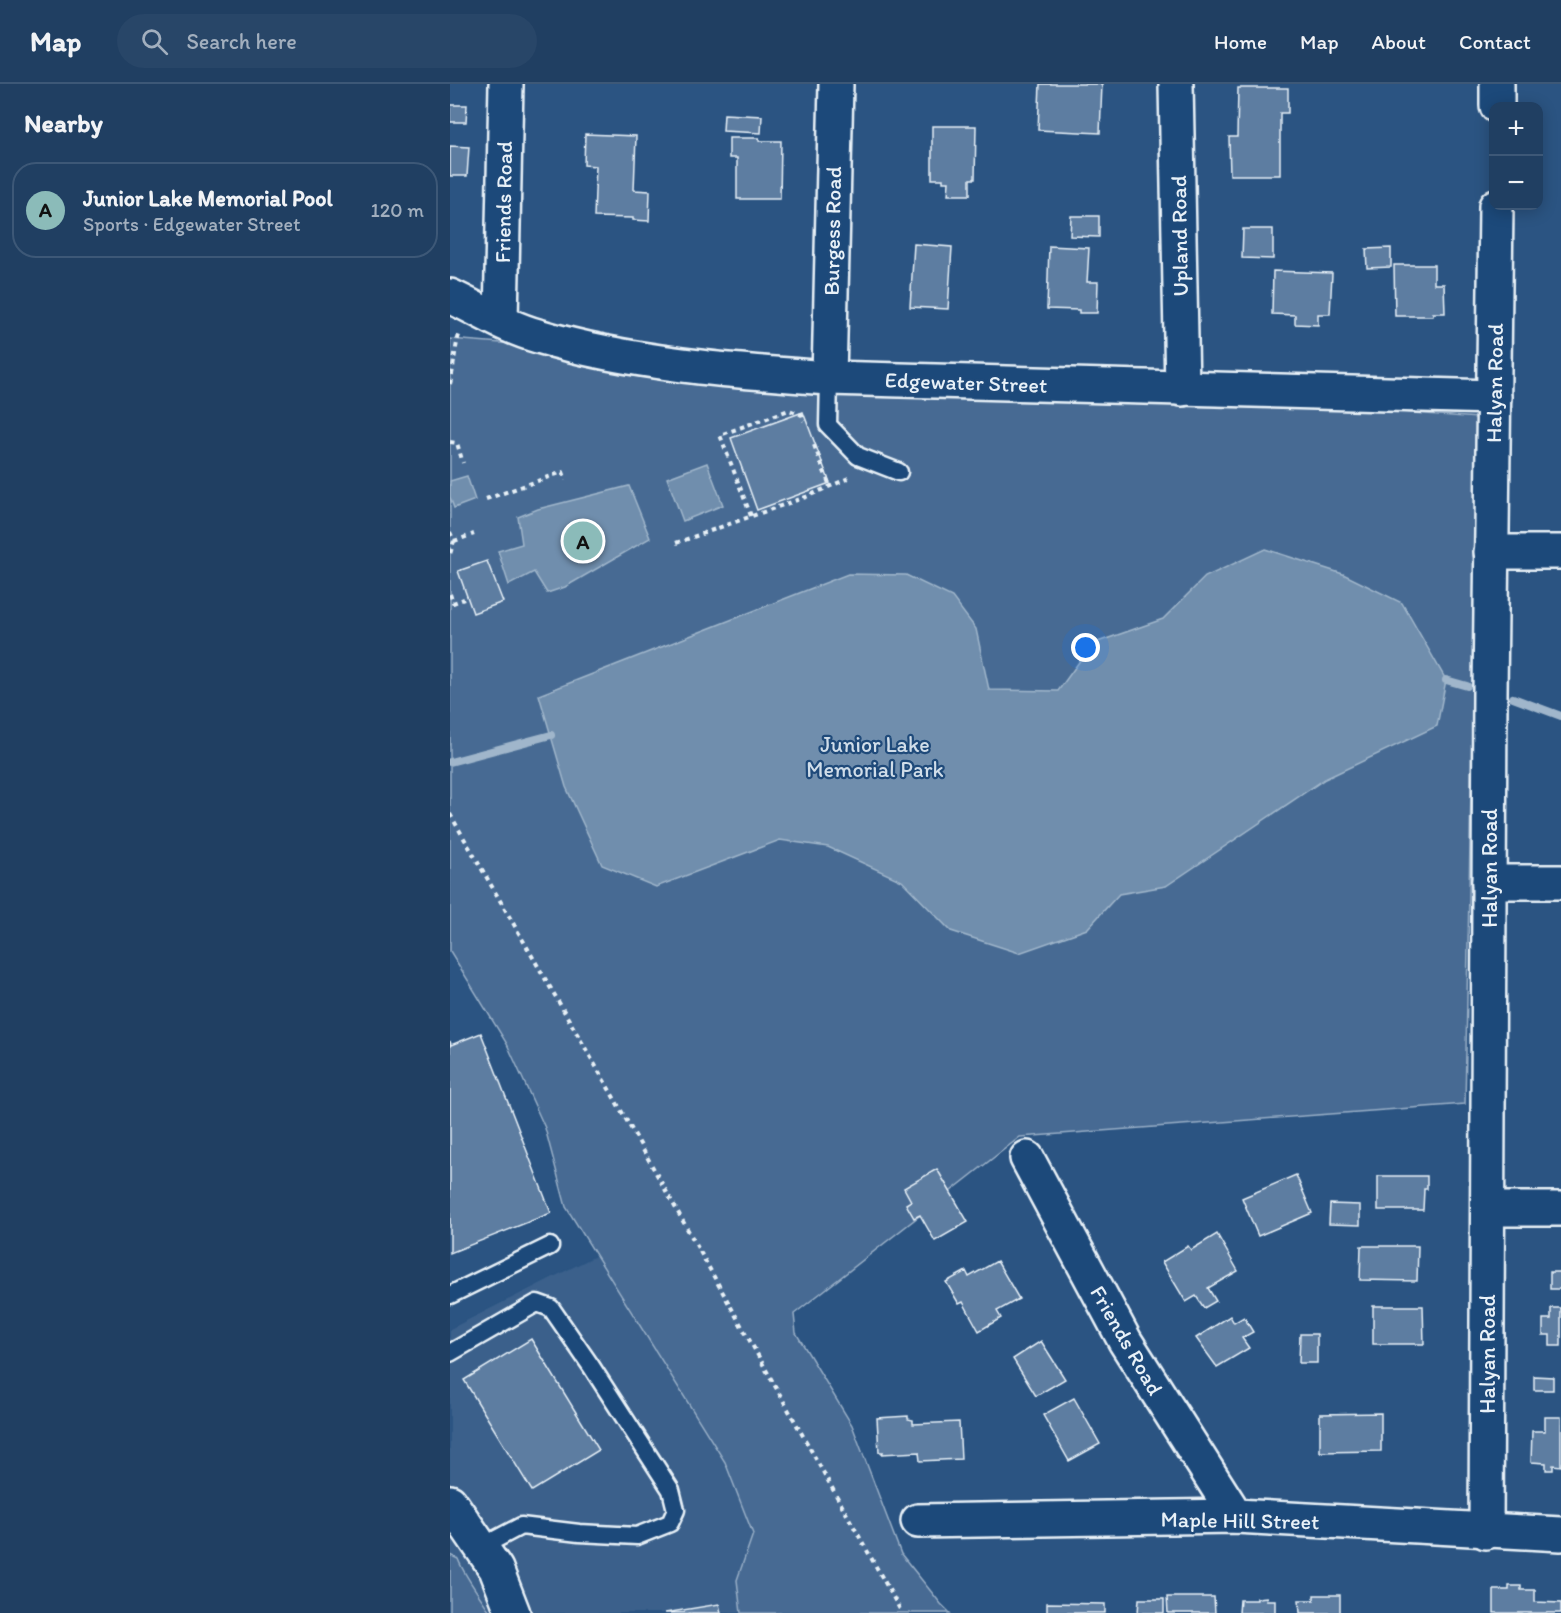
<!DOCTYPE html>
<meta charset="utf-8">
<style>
:root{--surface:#203f62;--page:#284668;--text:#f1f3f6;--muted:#a2afbe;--line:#3d5877;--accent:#8bbbb9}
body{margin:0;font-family:Itim,sans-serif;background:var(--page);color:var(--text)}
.controls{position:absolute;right:18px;top:18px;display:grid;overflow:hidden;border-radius:12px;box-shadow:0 3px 15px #0003}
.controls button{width:54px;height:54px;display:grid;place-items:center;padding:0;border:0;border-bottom:2px solid var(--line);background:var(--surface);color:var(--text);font:30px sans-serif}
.you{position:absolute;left:636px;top:564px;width:21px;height:21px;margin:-15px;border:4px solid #fff;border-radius:50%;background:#1a73e8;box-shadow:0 0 0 9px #1a73e833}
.badge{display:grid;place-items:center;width:39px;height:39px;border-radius:50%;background:var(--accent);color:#111;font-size:20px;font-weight:700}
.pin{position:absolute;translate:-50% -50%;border:3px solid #fff;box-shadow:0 2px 6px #0006}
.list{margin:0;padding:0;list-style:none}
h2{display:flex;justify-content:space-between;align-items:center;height:78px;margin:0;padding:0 24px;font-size:26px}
h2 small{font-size:20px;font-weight:400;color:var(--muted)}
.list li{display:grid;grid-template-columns:39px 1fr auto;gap:18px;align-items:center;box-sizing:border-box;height:96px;margin:0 12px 12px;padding:0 12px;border:2px solid var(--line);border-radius:24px}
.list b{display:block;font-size:22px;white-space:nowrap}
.list p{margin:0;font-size:20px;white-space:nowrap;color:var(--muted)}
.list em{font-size:20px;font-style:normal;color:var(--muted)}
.icon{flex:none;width:33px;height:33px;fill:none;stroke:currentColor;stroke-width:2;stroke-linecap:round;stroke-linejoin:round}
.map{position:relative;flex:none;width:1111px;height:1529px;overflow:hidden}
header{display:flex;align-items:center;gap:36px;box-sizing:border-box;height:84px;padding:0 30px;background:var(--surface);border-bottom:2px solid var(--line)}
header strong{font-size:28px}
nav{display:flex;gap:33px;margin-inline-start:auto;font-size:21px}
.search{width:420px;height:54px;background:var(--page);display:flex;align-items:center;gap:15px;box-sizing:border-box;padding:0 21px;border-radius:33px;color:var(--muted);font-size:22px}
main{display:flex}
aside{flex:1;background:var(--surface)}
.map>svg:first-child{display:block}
</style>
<header>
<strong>Map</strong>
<div class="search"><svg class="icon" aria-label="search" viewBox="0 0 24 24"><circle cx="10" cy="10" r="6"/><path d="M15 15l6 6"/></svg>Search here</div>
<nav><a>Home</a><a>Map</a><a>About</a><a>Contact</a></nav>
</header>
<main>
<aside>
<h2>Nearby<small></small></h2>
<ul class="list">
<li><span class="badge">A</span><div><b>Junior Lake Memorial Pool</b><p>Sports · Edgewater Street</p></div><em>120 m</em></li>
</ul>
</aside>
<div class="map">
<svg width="1111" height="1529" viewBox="0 0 1111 1529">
<rect width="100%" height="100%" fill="#2b5482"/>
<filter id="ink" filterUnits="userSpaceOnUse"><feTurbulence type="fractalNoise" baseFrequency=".0167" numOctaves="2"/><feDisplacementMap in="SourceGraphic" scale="12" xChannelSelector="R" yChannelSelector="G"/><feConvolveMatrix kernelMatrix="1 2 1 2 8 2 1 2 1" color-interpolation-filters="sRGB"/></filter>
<g filter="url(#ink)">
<polygon fill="#3a608b" points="229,1130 429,1529 0,1529 0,1245"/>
<g fill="#476b93" stroke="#98aec6" stroke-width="1.5">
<polygon points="0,255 1028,334 1015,1020 570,1053 344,1230 346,1249 402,1341 451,1470 491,1520 500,1529 291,1529 287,1496 303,1450 275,1378 116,1123 95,1044 57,960 0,867"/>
<path d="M 0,1471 L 8,1475 C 14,1491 31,1514 41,1529 L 0,1529 Z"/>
</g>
<g fill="#708ead" stroke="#a0b6cb" stroke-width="1.5">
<polygon points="257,379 273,421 233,437 217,394"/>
<polygon points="17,392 25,416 4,424 0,413 0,397"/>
<polygon points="179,402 200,454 115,503 97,509 84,488 59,501 48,467 72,460 68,433 88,425"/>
<polygon points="815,465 893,490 952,519 996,596 987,642 875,695 716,802 669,810 637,845 569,869 501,847 452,797 378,763 330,756 206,803 152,781 116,703 89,611 398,490 456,491 502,513 526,545 539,606 608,607 642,560 713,535 755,493"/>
</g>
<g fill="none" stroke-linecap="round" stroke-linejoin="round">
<g stroke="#a0b6cb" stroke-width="8">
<polyline points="996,596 1017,602"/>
<polyline points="1063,614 1111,632"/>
<polyline points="0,678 101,651"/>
</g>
</g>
<g fill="#5d7da1" stroke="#e8f1f8" stroke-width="1.5">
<polygon points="590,0 652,0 650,49 588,46"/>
<polygon points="788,4 838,4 838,29 830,29 830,91 780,91 779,53 787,53"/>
<polygon points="0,21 17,21 16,38 0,38"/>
<polygon points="274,30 312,32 311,49 273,47"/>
<polygon points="482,42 526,42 525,95 520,95 520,111 498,111 499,98 493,98 493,95 482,95"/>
<polygon points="135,50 186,52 184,106 200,107 199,137 183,136 183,134 144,133 146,82 134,81"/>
<polygon points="279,54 309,54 309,57 331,57 330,115 287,115 287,74 279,74"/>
<polygon points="0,62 19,63 17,92 0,92"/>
<polygon points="621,132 649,132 649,153 620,152"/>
<polygon points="793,145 823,145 823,175 792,174"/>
<polygon points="464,160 502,163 498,225 460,223"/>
<polygon points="599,162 639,164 637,198 648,198 647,229 629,229 629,226 597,225"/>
<polygon points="941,164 941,183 917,184 916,165"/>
<polygon points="944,181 984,181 984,200 994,200 995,229 983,229 983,232 945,232"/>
<polygon points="823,187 882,189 880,230 868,230 868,241 845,240 845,231 822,230"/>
<polygon points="353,328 380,399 307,426 281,354"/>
<polygon points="37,477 53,518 23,529 8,487"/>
<polygon points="31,949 101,1129 0,1169 0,957 1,961"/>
<polygon points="487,1085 518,1138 485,1157 470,1131 464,1134 456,1120 461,1117 454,1104"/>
<polygon points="846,1091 862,1129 808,1152 792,1114"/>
<polygon points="928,1092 977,1092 977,1105 974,1105 973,1126 928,1126"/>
<polygon points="880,1120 910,1121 910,1141 879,1140"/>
<polygon points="767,1150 788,1187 758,1204 766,1217 754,1224 746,1212 736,1218 712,1178 738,1162 741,1166"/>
<polygon points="911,1162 968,1162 967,1197 910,1196"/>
<polygon points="547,1177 569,1215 547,1227 551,1234 529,1247 513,1218 509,1220 496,1198 516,1187 519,1193"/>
<rect x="1100" y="1188" width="11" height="17"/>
<polygon points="923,1222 973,1222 974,1260 923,1260"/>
<polygon points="1101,1224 1111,1224 1111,1262 1100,1262 1100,1251 1093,1251 1093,1235 1101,1235"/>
<polygon points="780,1232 784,1239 794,1233 803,1248 792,1254 799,1264 767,1283 746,1254"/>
<polygon points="850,1250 867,1250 867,1279 849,1279"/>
<polygon points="81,1255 149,1366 82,1407 14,1296"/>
<polygon points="591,1257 615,1295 586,1312 563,1275"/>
<polygon points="1084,1292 1103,1293 1103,1306 1084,1306"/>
<polygon points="624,1314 650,1360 619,1377 593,1331"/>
<polygon points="931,1329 931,1367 870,1368 870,1330"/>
<polygon points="458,1332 458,1335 463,1336 463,1340 509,1338 511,1375 470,1377 469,1368 432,1370 433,1368 429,1368 427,1334"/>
<polygon points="1095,1333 1111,1333 1111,1382 1103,1381 1103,1386 1096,1386 1096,1379 1081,1378 1082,1347 1095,1347"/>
<polygon points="1059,1502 1071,1502 1071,1506 1085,1506 1085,1518 1111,1519 1111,1529 1044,1529 1044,1506 1059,1506"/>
<polygon points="864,1511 890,1511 890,1529 850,1529 849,1516 864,1516"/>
<polygon points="717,1513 764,1513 765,1529 718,1529"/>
<polygon points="817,1513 816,1516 825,1516 825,1529 789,1529 790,1516 807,1516 807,1514"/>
<polygon points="689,1515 714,1515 714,1529 688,1529"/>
<polygon points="597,1519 655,1520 655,1529 597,1529"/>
<polygon points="269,1520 271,1529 215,1529"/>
</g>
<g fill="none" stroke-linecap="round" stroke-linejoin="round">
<defs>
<g id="lane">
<polyline points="379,294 378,341 408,372 449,388"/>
<polyline points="0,1211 100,1162"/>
<polyline points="0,1269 87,1219 101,1224 141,1282 221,1406 226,1426 220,1439 187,1452 129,1449 71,1442 31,1463"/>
</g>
<g id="street">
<polyline points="726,0 732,305"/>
<polyline points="1047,22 1047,0"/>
<path d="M 0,212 C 28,225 58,244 88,252 C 182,280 281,287 379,294 L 1044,313"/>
<polyline points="51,236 56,0"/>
<polyline points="379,294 386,0"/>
<polyline points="1041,468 1111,468"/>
<polyline points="1039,798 1111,798"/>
<polyline points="577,1074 675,1257 786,1432"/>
<polyline points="1038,1125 1111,1125"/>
<polyline points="0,1418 46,1485 63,1529"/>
<polyline points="468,1437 786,1432 1111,1450"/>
<polyline points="1036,1448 1040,608 1046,122"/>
</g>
</defs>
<use href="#lane" stroke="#e8f1f8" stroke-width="21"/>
<use href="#street" stroke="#e8f1f8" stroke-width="38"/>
<g stroke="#e8f1f8" stroke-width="4" stroke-dasharray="4.5 4.5" stroke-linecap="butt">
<path d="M 0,300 C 4,284 4,268 9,251"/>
<polyline points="0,358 7,359 13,379"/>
<polyline points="364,361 380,402"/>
<polyline points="36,415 113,388 116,396"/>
<polyline points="301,432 270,351 339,326 352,331 354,337"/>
<polyline points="0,448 4,457 0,470"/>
<polyline points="4,457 24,450"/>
<polyline points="226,459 356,413 401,393"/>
<polyline points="0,510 3,519 14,515"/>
<polyline points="0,730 163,1012 452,1529"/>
</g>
<use href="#lane" stroke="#1f4a7a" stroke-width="16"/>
<use href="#street" stroke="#1f4a7a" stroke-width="33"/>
</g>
</g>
<g text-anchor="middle" stroke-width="4.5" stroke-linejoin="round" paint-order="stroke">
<g font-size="22" fill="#e8f1f8" stroke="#1f4a7a">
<text transform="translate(53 118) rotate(-89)" y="8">Friends Road</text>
<text transform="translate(382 147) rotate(-89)" y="8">Burgess Road</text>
<text transform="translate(729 152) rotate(-91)" y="8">Upland Road</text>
<text transform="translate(516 298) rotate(2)" y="8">Edgewater Street</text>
<text transform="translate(1044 299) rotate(-89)" y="8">Halyan Road</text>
<text transform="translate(1039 784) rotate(-90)" y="8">Halyan Road</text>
<text transform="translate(677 1256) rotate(60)" y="8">Friends Road</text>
<text transform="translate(1037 1270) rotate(-90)" y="8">Halyan Road</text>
<text transform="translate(790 1436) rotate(1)" y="8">Maple Hill Street</text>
</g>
<g font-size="22" fill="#d0dde9" stroke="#1f4a7a">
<text x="425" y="668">Junior Lake<tspan x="425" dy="25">Memorial Park</tspan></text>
</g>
</g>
</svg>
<div class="controls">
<button>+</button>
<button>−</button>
</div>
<div class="you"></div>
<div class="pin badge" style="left:133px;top:457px">A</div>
</div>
</main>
